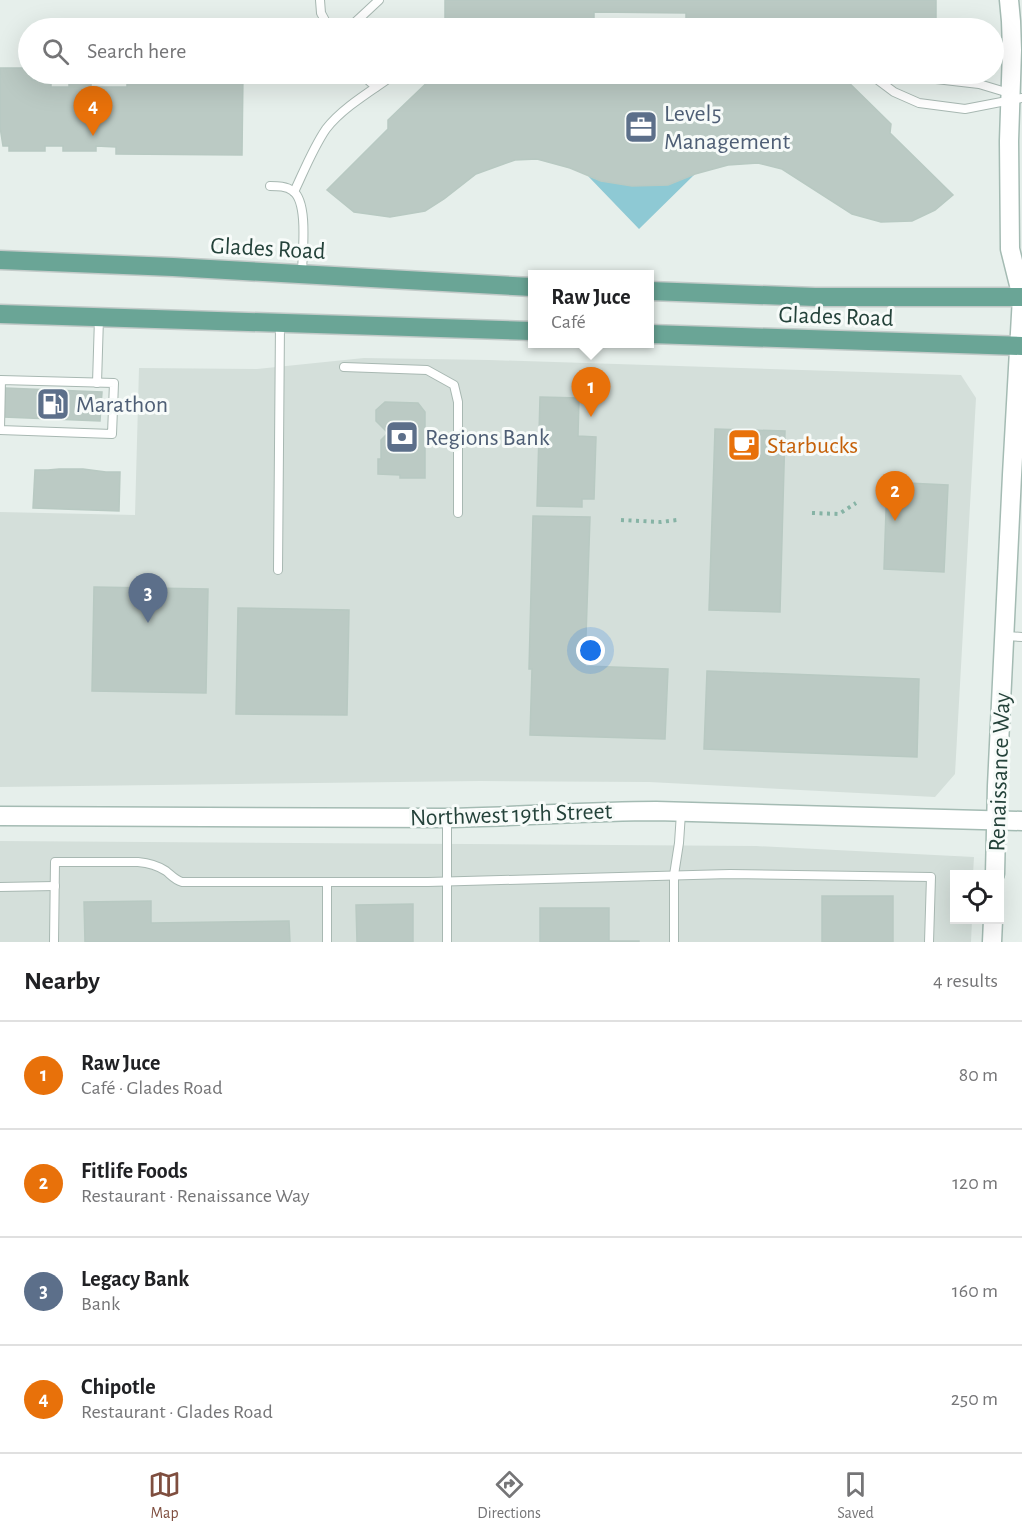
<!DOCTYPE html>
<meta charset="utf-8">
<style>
:root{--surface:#fff;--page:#f6f6f6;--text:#202124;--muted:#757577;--line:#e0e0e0;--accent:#7f4e3f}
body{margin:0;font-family:"Alegreya Sans",sans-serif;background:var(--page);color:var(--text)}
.controls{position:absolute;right:18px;bottom:18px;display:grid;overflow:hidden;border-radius:0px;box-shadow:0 6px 24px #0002}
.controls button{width:54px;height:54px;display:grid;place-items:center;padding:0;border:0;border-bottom:2px solid var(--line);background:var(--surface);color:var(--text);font:30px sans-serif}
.you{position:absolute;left:591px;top:651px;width:21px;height:21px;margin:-15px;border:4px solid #fff;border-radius:50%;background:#1a73e8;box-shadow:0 0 0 9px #1a73e833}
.badge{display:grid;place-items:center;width:39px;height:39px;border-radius:50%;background:var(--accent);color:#fff;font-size:20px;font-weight:700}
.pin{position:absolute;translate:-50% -50px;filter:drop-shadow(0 2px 3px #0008)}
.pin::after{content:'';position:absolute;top:32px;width:21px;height:18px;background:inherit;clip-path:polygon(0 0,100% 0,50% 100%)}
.popup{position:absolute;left:528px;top:270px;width:126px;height:78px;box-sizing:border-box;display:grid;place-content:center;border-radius:0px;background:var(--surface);filter:drop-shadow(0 2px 4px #0005);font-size:20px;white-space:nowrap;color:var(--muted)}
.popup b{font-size:22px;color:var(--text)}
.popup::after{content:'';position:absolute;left:50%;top:100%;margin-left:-12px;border:12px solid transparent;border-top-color:var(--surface)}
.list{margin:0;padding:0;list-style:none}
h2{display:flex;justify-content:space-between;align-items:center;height:78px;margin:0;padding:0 24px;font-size:26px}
h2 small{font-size:20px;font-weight:400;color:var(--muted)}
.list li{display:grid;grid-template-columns:39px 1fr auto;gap:18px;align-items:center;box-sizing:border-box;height:108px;padding:0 24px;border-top:2px solid var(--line)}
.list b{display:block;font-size:22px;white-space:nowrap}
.list p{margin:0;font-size:20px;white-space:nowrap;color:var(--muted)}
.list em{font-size:20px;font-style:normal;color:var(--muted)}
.icon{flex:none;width:33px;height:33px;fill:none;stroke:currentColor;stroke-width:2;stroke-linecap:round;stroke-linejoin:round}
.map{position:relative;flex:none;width:1022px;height:942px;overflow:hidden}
.search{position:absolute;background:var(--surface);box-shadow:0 6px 24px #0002;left:18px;right:18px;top:18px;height:66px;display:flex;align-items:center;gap:15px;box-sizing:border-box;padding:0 21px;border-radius:33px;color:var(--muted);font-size:22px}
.sheet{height:510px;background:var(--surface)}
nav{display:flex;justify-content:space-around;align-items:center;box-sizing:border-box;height:84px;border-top:2px solid var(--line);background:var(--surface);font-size:16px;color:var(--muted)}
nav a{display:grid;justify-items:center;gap:3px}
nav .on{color:var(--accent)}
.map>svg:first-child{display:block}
</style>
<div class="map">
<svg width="1022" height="942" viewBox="0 0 1022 942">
<rect width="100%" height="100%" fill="#e6efeb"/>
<g fill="#d4dfda">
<polygon points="364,358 489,360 961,375 976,398 955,774 935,797 649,782 480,781 0,787 0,512 135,515 139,368 257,369"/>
<polygon points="0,841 756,846 974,857 973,874 954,874 954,920 972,920 971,942 0,942"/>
</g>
<polygon fill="#8ec9d4" points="695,174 639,229 588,176 601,181 632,186 668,185"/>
<g fill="#bbcac4" stroke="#b8c9c2" stroke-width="1.5">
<polygon points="445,0 936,0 936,28 686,28 686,13 594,12 594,28 445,27"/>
<polygon points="0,68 28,68 28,74 32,74 32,80 51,80 51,87 127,87 127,82 135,74 243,74 242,155 116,154 116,147 96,146 96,151 63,151 63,146 45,146 45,151 9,151 9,146 3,146 0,127"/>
<rect x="69" y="74" width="22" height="13"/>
<polygon points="436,74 840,74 891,124 890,133 953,195 935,210 912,221 881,222 852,214 782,169 758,163 728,165 695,174 668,185 632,186 601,181 570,168 537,159 515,160 476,174 444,199 425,211 390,217 354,212 327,190 388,129 388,120"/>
<polygon points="5,388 102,392 100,421 4,417"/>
<polygon points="540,397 579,398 578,436 596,437 594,499 582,499 582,507 537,506"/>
<polygon points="385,402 418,403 425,412 425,478 400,478 400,475 378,474 378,459 381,459 381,440 388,433 376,421 376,410"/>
<polygon points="715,429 785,431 780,612 709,610"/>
<polygon points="59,469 83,469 106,472 120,472 119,511 33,508 35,470 48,470"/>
<polygon points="887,482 948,485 944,572 884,569"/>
<polygon points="533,516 590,517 585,666 668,669 665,739 530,735 532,669 529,669"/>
<polygon points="94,587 208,589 206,693 92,691"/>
<polygon points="238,608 349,610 347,715 236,714"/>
<polygon points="707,671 919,679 917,757 704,749"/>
<rect x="822" y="896" width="71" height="46"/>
<polygon points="151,901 151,923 289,921 290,942 85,942 84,902"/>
<polygon points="413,904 413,942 357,942 356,905"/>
<polygon points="540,908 609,908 609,941 639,941 639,942 540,942"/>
</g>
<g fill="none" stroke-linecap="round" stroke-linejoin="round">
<defs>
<g id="lane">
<polyline points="320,0 321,13 329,28"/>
<polyline points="349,28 379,0"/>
<polyline points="361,74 376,87"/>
<polyline points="870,74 894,92 919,103 965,109 1022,98"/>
<polyline points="923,74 936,79 979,84 1009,93"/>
<path d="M 270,186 C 278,186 286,186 293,191 C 309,203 302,255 302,274"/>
<path d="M 294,192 C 304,171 313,148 326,129 C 343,107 373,90 395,74"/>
<polyline points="344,367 427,370 454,385 458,402 458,513"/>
<polyline points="97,383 99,318"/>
<polyline points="0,429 1,380 114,383 112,434 0,430"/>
<polyline points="278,570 280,324"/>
<polyline points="1006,636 1022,637"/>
<polyline points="447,818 447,942"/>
<polyline points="327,882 327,942"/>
<polyline points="0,887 55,886"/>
<path d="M 54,942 L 55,862 L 138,862 C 149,863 157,865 166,871 C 172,876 175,880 182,882 L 428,882 L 730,874 L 931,877 L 929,942"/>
<polyline points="674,942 674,875 679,843 681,813"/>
</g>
<g id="secondary">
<path d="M 0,816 L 447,818 C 517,817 586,811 656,811 L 1022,821"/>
<polyline points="995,874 997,786 1012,475 1022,297 1010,249 1009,141 1012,50 1011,21 1009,0"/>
<polyline points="992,942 993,920"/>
</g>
<g id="primary">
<polyline points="0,260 173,267 532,287"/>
<polyline points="650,291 815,297 1022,297"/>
<polyline points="0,314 532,331"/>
<polyline points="650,334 1022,346"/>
</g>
</defs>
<use href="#lane" stroke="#a8b8b2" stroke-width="10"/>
<use href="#secondary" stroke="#a4bbb3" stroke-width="21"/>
<use href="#primary" stroke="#c2cac8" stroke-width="21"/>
<g stroke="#86b3a5" stroke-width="4" stroke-dasharray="3 4.5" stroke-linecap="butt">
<polyline points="812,513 839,514 856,503"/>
<polyline points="621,520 661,522 677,520"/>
</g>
<use href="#lane" stroke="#fff" stroke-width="8"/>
<use href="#secondary" stroke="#fff" stroke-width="18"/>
<use href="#primary" stroke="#6aa596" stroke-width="18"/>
</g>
<defs>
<symbol id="office-square" viewBox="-11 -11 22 22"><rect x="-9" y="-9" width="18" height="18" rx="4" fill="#5c6f8a" stroke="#f7fbf9"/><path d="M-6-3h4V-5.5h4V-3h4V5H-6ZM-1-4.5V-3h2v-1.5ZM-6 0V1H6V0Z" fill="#fff"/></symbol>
<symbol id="fuel-square" viewBox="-11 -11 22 22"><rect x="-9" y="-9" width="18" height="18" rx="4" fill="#5c6f8a" stroke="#f7fbf9"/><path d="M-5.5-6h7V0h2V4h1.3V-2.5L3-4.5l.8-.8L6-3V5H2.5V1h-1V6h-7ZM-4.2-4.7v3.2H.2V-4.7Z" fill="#fff"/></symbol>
<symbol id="bank-square" viewBox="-11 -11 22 22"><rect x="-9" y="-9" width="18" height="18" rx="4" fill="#5c6f8a" stroke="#f7fbf9"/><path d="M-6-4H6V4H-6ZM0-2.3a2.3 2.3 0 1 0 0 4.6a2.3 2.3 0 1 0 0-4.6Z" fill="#fff"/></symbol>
<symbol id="cafe-square" viewBox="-11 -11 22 22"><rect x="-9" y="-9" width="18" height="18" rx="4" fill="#e8710a" stroke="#f7fbf9"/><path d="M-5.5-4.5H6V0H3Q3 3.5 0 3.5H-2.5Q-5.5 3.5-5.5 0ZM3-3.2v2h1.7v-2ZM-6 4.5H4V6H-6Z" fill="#fff"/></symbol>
</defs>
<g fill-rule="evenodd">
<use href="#office-square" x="622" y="108" width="38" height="38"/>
<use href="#fuel-square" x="34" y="385" width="38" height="38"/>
<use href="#bank-square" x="383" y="418" width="38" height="38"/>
<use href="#cafe-square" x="725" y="426" width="38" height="38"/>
</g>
<g text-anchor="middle" stroke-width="6" stroke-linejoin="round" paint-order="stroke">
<g font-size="24" fill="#4e5e75" stroke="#f7fbf9" text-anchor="start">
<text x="664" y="121">Level5<tspan x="664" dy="28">Management</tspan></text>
<text x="76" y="412">Marathon</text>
<text x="425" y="445">Regions Bank</text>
</g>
<g font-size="24" fill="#24423a" stroke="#f7fbf9">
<text transform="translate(268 248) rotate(3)" y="8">Glades Road</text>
<text transform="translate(836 316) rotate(2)" y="8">Glades Road</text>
<text transform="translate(999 772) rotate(-88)" y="8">Renaissance Way</text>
<text transform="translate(511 814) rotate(-2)" y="8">Northwest 19th Street</text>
</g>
<g font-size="24" fill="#c56008" stroke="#f7fbf9" text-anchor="start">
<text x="767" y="453">Starbucks</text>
</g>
</g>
</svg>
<div class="controls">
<button><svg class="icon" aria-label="locate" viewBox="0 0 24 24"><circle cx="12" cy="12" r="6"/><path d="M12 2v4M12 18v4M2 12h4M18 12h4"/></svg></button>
</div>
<div class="you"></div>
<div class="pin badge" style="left:591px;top:417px;background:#e8710a">1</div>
<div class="popup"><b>Raw Juce</b>Café</div>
<div class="pin badge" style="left:895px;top:521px;background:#e8710a">2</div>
<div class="pin badge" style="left:148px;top:623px;background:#5c6f8a">3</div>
<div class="pin badge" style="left:93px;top:136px;background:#e8710a">4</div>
<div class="search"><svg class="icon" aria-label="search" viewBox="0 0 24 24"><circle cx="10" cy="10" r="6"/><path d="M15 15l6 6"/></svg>Search here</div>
</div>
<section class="sheet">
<h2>Nearby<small>4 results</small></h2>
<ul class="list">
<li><span class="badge" style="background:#e8710a">1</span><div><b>Raw Juce</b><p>Café · Glades Road</p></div><em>80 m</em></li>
<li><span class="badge" style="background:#e8710a">2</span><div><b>Fitlife Foods</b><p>Restaurant · Renaissance Way</p></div><em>120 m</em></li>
<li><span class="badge" style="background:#5c6f8a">3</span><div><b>Legacy Bank</b><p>Bank</p></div><em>160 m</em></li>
<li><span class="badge" style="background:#e8710a">4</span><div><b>Chipotle</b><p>Restaurant · Glades Road</p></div><em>250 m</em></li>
</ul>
</section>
<nav>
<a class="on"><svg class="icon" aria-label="map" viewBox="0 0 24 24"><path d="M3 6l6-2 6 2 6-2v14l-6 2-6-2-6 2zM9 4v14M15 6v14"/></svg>Map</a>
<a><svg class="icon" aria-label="directions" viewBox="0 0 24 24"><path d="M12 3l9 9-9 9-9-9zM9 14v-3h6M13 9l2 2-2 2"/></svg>Directions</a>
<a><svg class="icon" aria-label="saved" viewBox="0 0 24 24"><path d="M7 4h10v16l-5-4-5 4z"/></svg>Saved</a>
</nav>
